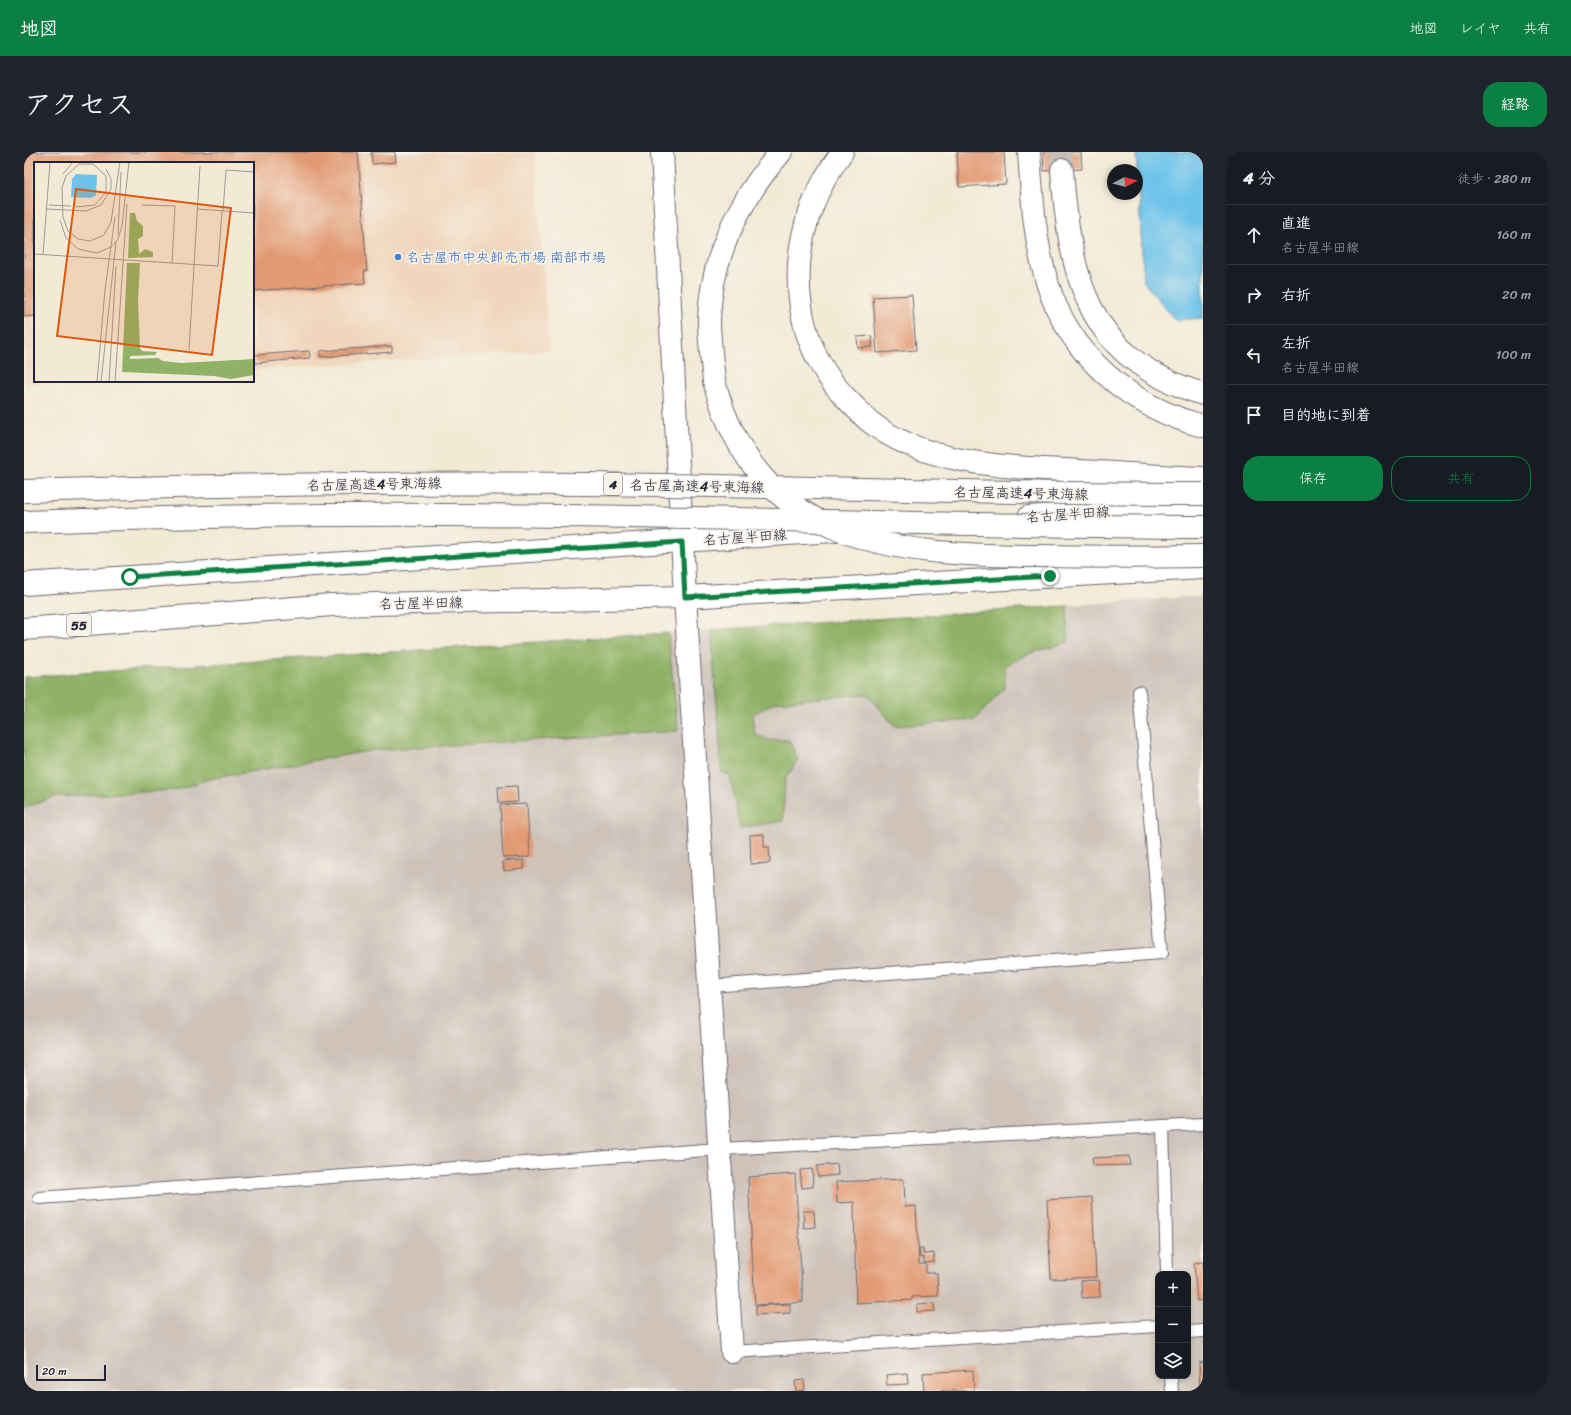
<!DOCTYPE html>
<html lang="ja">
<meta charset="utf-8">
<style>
:root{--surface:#171b24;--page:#20242c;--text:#f1f3f6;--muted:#9ea1a6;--line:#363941;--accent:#0b8043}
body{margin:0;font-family:Sriracha,"Klee One",sans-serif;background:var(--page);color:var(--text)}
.controls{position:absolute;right:12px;bottom:12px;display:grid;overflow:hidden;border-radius:8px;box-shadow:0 2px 6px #0003}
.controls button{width:36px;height:36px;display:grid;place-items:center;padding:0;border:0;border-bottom:1px solid var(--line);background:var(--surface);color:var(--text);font:20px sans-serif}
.compass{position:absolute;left:1083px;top:12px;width:36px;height:36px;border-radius:50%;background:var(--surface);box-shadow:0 2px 6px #0003;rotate:83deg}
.scale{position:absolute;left:12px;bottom:10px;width:70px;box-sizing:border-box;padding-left:4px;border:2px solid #22223b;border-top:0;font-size:11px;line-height:14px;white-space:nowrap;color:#22223b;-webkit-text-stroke:3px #f7f3e8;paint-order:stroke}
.stop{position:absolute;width:12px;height:12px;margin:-9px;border:3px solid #0b8043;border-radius:50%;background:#fff}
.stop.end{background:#0b8043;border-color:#fff;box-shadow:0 1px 4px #0008}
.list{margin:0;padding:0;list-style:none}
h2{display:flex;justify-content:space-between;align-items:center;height:52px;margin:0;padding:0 16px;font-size:17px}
h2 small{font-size:13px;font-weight:400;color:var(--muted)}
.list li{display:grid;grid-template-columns:26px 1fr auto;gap:12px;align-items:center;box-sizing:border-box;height:60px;padding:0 16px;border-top:1px solid var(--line)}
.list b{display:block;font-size:15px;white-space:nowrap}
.list p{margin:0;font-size:13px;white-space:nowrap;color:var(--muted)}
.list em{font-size:13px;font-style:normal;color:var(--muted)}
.actions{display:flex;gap:8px;padding:12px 16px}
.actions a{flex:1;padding:9px 0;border:1px solid var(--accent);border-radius:16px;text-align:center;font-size:14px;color:var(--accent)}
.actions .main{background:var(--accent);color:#fff}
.icon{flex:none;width:22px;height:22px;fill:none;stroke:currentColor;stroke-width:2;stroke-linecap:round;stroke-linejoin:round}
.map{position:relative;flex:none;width:1179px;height:1239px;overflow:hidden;border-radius:16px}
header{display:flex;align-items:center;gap:24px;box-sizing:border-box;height:56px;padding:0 20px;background:var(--accent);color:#fff}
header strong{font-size:19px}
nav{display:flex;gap:22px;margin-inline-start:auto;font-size:14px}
.intro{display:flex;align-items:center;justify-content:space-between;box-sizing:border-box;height:96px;padding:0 24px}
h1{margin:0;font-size:28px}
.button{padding:10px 18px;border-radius:16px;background:var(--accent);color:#fff;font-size:14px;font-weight:700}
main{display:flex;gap:24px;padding:0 24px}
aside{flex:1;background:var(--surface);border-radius:16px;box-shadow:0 2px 6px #0003}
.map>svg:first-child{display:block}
</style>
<header>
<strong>地図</strong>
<nav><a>地図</a><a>レイヤ</a><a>共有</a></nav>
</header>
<div class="intro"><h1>アクセス</h1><a class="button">経路</a></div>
<main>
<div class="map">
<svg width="1179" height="1239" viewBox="0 0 1179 1239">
<rect width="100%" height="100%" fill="#f7f3e8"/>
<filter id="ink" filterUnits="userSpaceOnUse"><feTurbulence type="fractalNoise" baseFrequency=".025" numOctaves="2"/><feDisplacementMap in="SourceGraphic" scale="8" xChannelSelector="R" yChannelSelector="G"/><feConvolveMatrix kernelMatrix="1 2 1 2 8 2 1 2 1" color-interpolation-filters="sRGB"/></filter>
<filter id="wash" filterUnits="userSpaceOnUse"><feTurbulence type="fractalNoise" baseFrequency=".012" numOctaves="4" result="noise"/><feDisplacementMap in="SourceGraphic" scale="16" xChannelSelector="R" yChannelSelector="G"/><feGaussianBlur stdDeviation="0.9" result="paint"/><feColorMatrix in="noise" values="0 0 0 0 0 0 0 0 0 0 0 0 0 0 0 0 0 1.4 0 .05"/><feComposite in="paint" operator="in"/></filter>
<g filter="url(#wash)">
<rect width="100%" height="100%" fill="#f2ead5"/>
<polygon fill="#f0d6bc" points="0,0 511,0 525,199 229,218 229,11 11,11 11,229 65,229 0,233"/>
<path fill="#cec2b9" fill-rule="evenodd" d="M 1179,444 L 1179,1239 L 0,1239 L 0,525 ZM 1134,1122 L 1164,1122 L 1164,1224 L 1134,1224 Z"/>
<g fill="#90b266" stroke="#596a50">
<polygon points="1043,454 1044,490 1004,502 981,514 981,535 951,568 871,574 843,542 751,550 728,563 731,583 746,588 765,588 774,607 761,628 759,669 716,676 706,623 698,621 687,478"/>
<polygon points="644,481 654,579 350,598 185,627 152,638 30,645 0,656 0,525"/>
</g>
<polygon fill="#6dc3ea" stroke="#487292" points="1112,0 1179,0 1179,166 1151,168 1120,130"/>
<g id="blocks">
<g fill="#e29a73">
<polygon points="0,0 334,0 343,119 340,119 341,131 229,139 229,11 11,11 11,164 0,165"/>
<polygon points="347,0 371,0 372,10 348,12"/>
<polygon points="933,0 980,0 982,32 935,35"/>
<polygon points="1019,0 1057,0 1058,17 1020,19"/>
<polygon points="888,143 892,198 853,201 849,145"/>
<polygon points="848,184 848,195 834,196 833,185"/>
<polygon points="368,194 368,200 297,205 296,199"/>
<polygon points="285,199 286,206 231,211 231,203"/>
<polygon points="493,634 494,650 475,651 474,635"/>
<polygon points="503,652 506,705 479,706 476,653"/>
<polygon points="740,682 740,695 745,695 746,711 727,712 726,683"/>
<polygon points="500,708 500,717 480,719 479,709"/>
<polygon points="1105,1004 1106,1013 1069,1014 1068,1006"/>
<polygon points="813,1012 814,1023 794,1025 793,1014"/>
<polygon points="788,1017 789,1035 778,1036 776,1018"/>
<polygon points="771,1022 779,1150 731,1153 724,1025"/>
<polygon points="880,1027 881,1055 892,1054 895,1112 902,1112 902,1121 913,1121 914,1144 888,1145 888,1148 832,1151 830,1050 813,1051 812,1030"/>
<polygon points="1068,1045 1072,1125 1027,1127 1023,1048"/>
<polygon points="779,1059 790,1059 791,1075 780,1076"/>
<polygon points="895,1096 899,1096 899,1102 910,1101 910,1110 900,1111 900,1105 896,1106"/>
<polygon points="1179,1110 1179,1148 1173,1149 1170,1111"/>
<polygon points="1075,1128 1076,1145 1058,1146 1057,1129"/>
<polygon points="910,1151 911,1159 893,1160 893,1152"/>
<polygon points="766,1152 766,1161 732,1163 732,1154"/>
<polygon points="1179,1210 1179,1239 1176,1239 1175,1211"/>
<polygon points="949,1218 950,1239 900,1239 899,1221"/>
<polygon points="883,1221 884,1232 863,1233 862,1223"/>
<polygon points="780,1228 781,1238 772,1239 771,1229"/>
</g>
</g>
</g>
<g filter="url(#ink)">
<use href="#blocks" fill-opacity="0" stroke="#6b6871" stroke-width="1"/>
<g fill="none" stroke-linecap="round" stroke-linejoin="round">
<polyline stroke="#c8c2b6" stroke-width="22" stroke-dasharray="22 11" stroke-linecap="butt" points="1037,0 1038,18"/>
<defs>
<g id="service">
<polyline points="686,834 1138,801 1115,540"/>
<polyline points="1139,974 1143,1122"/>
<polyline points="15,1046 696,997 1179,972"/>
<polyline points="1164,1180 1179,1179"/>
<polyline points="708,1200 1134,1174"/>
<polyline points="1147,1224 1148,1239"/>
</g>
<polyline id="minor" points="661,445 708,1200"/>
<polyline id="tertiary" points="638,0 661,445"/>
<g id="primary">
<polyline points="1005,365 1179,352"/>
<polyline points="0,432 825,378"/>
<polyline points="0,477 308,453 661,445 1179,416"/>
</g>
<g id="motorway">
<path d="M 818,0 C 785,46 768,98 777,155 C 782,188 797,219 820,244 C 828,252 836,261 845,269 C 900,314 988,315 1056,319 C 1097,321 1138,325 1179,326"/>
<path d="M 1005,0 C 1008,44 1010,87 1023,130 C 1045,203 1106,255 1179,274"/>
<path d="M 1038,18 C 1046,126 1063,207 1179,242"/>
<path d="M 690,229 C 688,208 685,188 685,168 C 687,104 716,47 757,0"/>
</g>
</defs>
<use href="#service" stroke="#6b6871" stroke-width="14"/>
<use href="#minor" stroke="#6b6871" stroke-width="24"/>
<use href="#tertiary" stroke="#6b6871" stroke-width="24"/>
<use href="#primary" stroke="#6b6871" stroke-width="24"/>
<use href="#motorway" stroke="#6b6871" stroke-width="24"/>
<use href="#service" stroke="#fff" stroke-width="12"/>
<use href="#minor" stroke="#fff" stroke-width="22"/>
<use href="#tertiary" stroke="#fff" stroke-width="22"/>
<use href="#primary" stroke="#fff" stroke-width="22"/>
<use href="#motorway" stroke="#fff" stroke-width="22"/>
<defs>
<g id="motorway-bridge">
<path d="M 690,229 C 733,392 869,403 1012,404 C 1068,405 1123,405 1179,404"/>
<path d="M 0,339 C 187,333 375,330 563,332 C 768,334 974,342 1179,342"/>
<path d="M 0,370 C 142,365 284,362 427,363 C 677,364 928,374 1179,375"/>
</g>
</defs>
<use href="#motorway-bridge" stroke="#6b6871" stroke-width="24" stroke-linecap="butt"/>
<use href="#motorway-bridge" stroke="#fff" stroke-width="22"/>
</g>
</g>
<g fill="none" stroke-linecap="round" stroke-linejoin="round" filter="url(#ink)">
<polyline stroke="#0b8043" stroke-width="5" points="106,425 658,390 661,445 1026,424"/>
</g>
<circle fill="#3f7fe0" stroke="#f7f3e8" stroke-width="1.5" cx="374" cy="105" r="4"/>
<g text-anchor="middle" stroke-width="3.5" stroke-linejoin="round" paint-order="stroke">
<g fill="#f7f3e8" stroke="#62616f" stroke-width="1">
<rect x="580" y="321" width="18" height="22" rx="3"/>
<rect x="43" y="462" width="24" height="22" rx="3"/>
</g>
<g font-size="13" font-weight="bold" fill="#22223b">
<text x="589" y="337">4</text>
<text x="55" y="478">55</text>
</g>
<g font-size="14" fill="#366cbe" stroke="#f7f3e8" text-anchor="start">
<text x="382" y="110">名古屋市中央卸売市場 南部市場</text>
</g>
<g font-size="14" fill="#22223b" stroke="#f7f3e8">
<text transform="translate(350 332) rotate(-1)" y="5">名古屋高速4号東海線</text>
<text transform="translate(673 334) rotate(1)" y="5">名古屋高速4号東海線</text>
<text transform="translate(997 341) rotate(1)" y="5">名古屋高速4号東海線</text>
<text transform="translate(1044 362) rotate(-4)" y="5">名古屋半田線</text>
<text transform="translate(721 385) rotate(-4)" y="5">名古屋半田線</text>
<text transform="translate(397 451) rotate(-1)" y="5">名古屋半田線</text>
</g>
</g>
<g transform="translate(10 10)">
<rect width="220" height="220" fill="#f2ead5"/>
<path d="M 96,51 L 101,51 L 103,59 L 109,64 L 109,74 L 104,77 L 105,92 L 111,87 L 119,90 L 119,95 L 94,96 ZM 93,101 L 106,101 L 104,140 L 106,186 L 108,189 L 123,190 L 121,193 L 96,194 L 96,197 L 124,196 L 129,199 L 147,201 L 220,197 L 220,213 L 197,217 L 180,214 L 88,210 Z" fill="#90b266"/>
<path d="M 42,12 L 63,13 L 62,33 L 57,36 L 37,35 L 38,17 Z" fill="#6dc3ea"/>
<path fill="none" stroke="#9f9a97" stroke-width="1" d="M 29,12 L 39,0M 15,43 L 37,44M 108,43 L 141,44 L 138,101M 42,45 L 61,43 L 72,30 L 72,14 L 59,2 L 45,2 L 32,14 L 28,26 L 29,55 L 34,69 L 44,77 L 56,79 L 70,73 L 77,60 L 86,0M 13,47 L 52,49 L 67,43 L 77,27 L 77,17 L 72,7M 163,47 L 220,51M 189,49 L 192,8 L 220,10M 26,58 L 32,76 L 44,87 L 63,91 L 77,85 L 84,77 L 88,64 L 95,0M 84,73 L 87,10M 0,92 L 184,104 L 188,49M 9,93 L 16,0M 155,188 L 166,4M 63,220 L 71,128 L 81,55M 67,220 L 82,80M 75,220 L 82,104M 81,220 L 93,42"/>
<path fill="#de560e" fill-opacity="0.15" stroke="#de560e" stroke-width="2" d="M 42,27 L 197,46 L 178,193 L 23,174 Z"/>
<rect width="220" height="220" fill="none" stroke="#22223b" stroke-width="2"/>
</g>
</svg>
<div class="controls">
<button>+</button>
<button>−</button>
<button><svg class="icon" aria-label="layers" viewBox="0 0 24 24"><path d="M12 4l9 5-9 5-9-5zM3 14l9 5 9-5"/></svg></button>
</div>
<svg class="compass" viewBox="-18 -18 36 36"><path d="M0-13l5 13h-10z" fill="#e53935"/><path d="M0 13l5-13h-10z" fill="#9ea1a6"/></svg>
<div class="scale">20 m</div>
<div class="stop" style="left:106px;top:425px"></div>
<div class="stop end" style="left:1026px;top:424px"></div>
</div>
<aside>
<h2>4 分<small>徒歩 · 280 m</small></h2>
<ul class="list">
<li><svg class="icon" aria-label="ahead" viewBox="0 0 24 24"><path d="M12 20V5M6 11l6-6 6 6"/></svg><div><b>直進</b><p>名古屋半田線</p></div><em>160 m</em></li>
<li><svg class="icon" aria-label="right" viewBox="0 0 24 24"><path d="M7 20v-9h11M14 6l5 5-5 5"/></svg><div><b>右折</b></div><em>20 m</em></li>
<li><svg class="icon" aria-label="left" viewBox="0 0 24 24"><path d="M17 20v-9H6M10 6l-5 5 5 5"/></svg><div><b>左折</b><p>名古屋半田線</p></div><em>100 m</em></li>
<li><svg class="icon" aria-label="arrive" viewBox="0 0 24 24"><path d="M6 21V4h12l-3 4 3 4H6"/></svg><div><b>目的地に到着</b></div></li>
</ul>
<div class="actions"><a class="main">保存</a><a>共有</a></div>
</aside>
</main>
